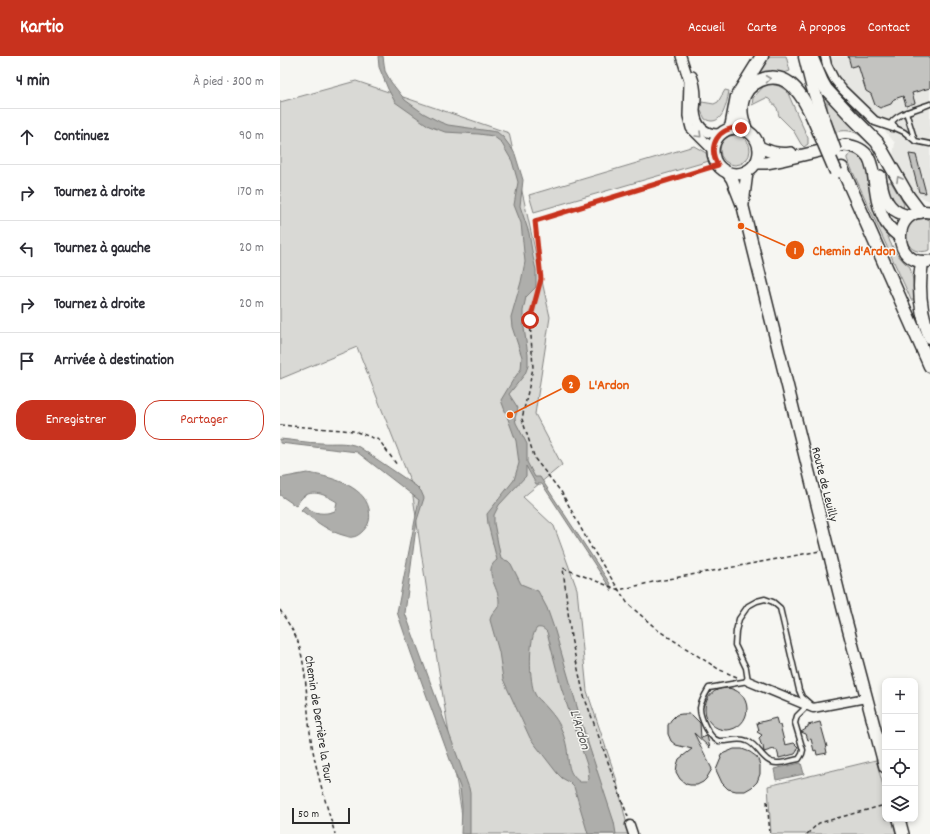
<!DOCTYPE html>
<html lang="fr">
<meta charset="utf-8">
<style>
:root{--surface:#fff;--page:#f2f2f3;--text:#2b2b33;--muted:#7c7c81;--line:#e1e1e2;--accent:#c8321e}
body{margin:0;font-family:Dekko,sans-serif;background:var(--page);color:var(--text)}
.controls{position:absolute;right:12px;bottom:12px;display:grid;overflow:hidden;border-radius:8px;box-shadow:0 2px 6px #0003}
.controls button{width:36px;height:36px;display:grid;place-items:center;padding:0;border:0;border-bottom:1px solid var(--line);background:var(--surface);color:var(--text);font:20px sans-serif}
.scale{position:absolute;left:12px;bottom:10px;width:58px;box-sizing:border-box;padding-left:4px;border:2px solid #2b2b2b;border-top:0;font-size:11px;line-height:14px;white-space:nowrap;color:#2b2b2b;-webkit-text-stroke:3px #f6f6f2;paint-order:stroke}
.stop{position:absolute;width:12px;height:12px;margin:-9px;border:3px solid #c8321e;border-radius:50%;background:#fff}
.stop.end{background:#c8321e;border-color:#fff;box-shadow:0 1px 4px #0008}
.list{margin:0;padding:0;list-style:none}
h2{display:flex;justify-content:space-between;align-items:center;height:52px;margin:0;padding:0 16px;font-size:17px}
h2 small{font-size:13px;font-weight:400;color:var(--muted)}
.list li{display:grid;grid-template-columns:26px 1fr auto;gap:12px;align-items:center;box-sizing:border-box;height:56px;padding:0 16px;border-top:1px solid var(--line)}
.list b{display:block;font-size:15px;white-space:nowrap}
.list em{font-size:13px;font-style:normal;color:var(--muted)}
.actions{display:flex;gap:8px;padding:12px 16px}
.actions a{flex:1;padding:9px 0;border:1px solid var(--accent);border-radius:16px;text-align:center;font-size:14px;color:var(--accent)}
.actions .main{background:var(--accent);color:#fff}
.icon{flex:none;width:22px;height:22px;fill:none;stroke:currentColor;stroke-width:2;stroke-linecap:round;stroke-linejoin:round}
.map{position:relative;flex:none;width:650px;height:778px;overflow:hidden}
header{display:flex;align-items:center;gap:24px;box-sizing:border-box;height:56px;padding:0 20px;background:var(--accent);color:#fff}
header strong{font-size:19px}
nav{display:flex;gap:22px;margin-inline-start:auto;font-size:14px}
main{display:flex}
aside{flex:1;background:var(--surface)}
.map>svg:first-child{display:block}
</style>
<header>
<strong>Kartio</strong>
<nav><a>Accueil</a><a>Carte</a><a>À propos</a><a>Contact</a></nav>
</header>
<main>
<aside>
<h2>4 min<small>À pied · 300 m</small></h2>
<ul class="list">
<li><svg class="icon" aria-label="ahead" viewBox="0 0 24 24"><path d="M12 20V5M6 11l6-6 6 6"/></svg><div><b>Continuez</b></div><em>90 m</em></li>
<li><svg class="icon" aria-label="right" viewBox="0 0 24 24"><path d="M7 20v-9h11M14 6l5 5-5 5"/></svg><div><b>Tournez à droite</b></div><em>170 m</em></li>
<li><svg class="icon" aria-label="left" viewBox="0 0 24 24"><path d="M17 20v-9H6M10 6l-5 5 5 5"/></svg><div><b>Tournez à gauche</b></div><em>20 m</em></li>
<li><svg class="icon" aria-label="right" viewBox="0 0 24 24"><path d="M7 20v-9h11M14 6l5 5-5 5"/></svg><div><b>Tournez à droite</b></div><em>20 m</em></li>
<li><svg class="icon" aria-label="arrive" viewBox="0 0 24 24"><path d="M6 21V4h12l-3 4 3 4H6"/></svg><div><b>Arrivée à destination</b></div></li>
</ul>
<div class="actions"><a class="main">Enregistrer</a><a>Partager</a></div>
</aside>
<div class="map">
<svg width="650" height="778" viewBox="0 0 650 778">
<rect width="100%" height="100%" fill="#f6f6f2"/>
<filter id="ink" filterUnits="userSpaceOnUse"><feTurbulence type="fractalNoise" baseFrequency=".025" numOctaves="2"/><feDisplacementMap in="SourceGraphic" scale="8" xChannelSelector="R" yChannelSelector="G"/><feConvolveMatrix kernelMatrix="1 2 1 2 8 2 1 2 1" color-interpolation-filters="sRGB"/></filter>
<g filter="url(#ink)">
<polygon fill="#e7e7e3" points="549,0 650,0 650,145 638,140 629,133 613,99 615,87 595,63 559,25 550,5"/>
<g fill="#d9d9d5" stroke="#828280">
<polygon points="485,0 506,0 510,15 504,17 494,16 473,19"/>
<polygon points="76,25 229,77 270,261 255,358 282,409 243,441 274,470 297,533 307,635 336,722 349,778 185,778 156,597 131,427 77,291 0,323 0,46"/>
<polygon points="490,28 499,30 507,35 517,58 528,82 528,88 524,91 521,88 513,74 499,60 497,52 489,43 486,42 472,49 473,42 484,30"/>
<path d="M 445,34 L 449,35 C 447,45 444,65 432,65 C 429,65 427,64 425,63 L 420,53 L 422,46 L 434,48 L 438,46 Z"/>
<path d="M 547,44 L 579,73 L 594,90 C 587,89 584,82 578,78 C 571,74 563,74 556,76 L 547,56 Z"/>
<circle cx="455" cy="94" r="15"/>
<polygon points="414,90 426,97 429,105 254,156 249,139"/>
<polygon points="577,96 588,106 588,126 610,186 616,197 625,207 630,211 633,224 635,244 631,244 629,239 567,103 567,101 572,97"/>
<polygon points="608,126 611,126 624,148 623,153 614,149 606,131"/>
<path d="M 638,162 L 644,162 L 650,164 L 650,194 C 626,203 616,172 638,162 Z"/>
<polygon points="596,704 605,737 605,763 612,763 616,778 491,778 488,730"/>
</g>
<g fill="#aeaeab" stroke="#7a7a78" fill-rule="evenodd">
<path d="M 98,0 L 103,0 L 105,15 L 111,26 L 125,44 L 143,57 L 160,66 L 168,69 L 217,76 L 223,81 L 232,93 L 235,98 L 243,124 L 240,150 L 249,177 L 253,201 L 256,214 L 256,231 L 246,241 L 243,255 L 243,265 L 248,299 L 248,310 L 245,318 L 229,338 L 238,352 L 235,362 L 236,367 L 247,388 L 247,406 L 255,421 L 260,421 L 329,526 L 331,530 L 332,535 L 262,428 L 256,428 L 246,410 L 246,420 L 219,449 L 214,459 L 214,467 L 221,503 L 228,505 L 231,508 L 241,528 L 258,535 L 267,552 L 275,575 L 305,678 L 334,766 L 336,778 L 308,778 L 294,731 L 289,726 L 282,722 L 277,717 L 250,682 L 223,623 L 219,596 L 210,564 C 211,556 220,554 219,545 C 219,532 202,514 217,504 L 208,468 L 207,458 L 234,424 L 239,407 L 236,385 L 221,344 L 233,324 L 241,313 L 242,301 L 232,271 L 231,261 L 241,226 L 245,206 L 241,167 L 234,149 L 238,126 L 232,105 L 221,86 L 213,80 L 199,78 L 165,76 L 149,70 L 115,46 L 108,33 L 99,11 ZM 257,572 C 262,571 264,573 267,576 L 281,631 L 308,712 L 309,723 L 306,726 L 300,726 C 287,717 289,707 287,693 C 286,686 283,677 280,670 C 276,661 268,653 261,645 C 259,643 256,641 255,638 C 249,627 248,581 257,572 Z"/>
<path d="M 0,383 C 14,384 27,387 41,387 C 54,388 66,385 79,391 L 136,430 L 141,435 L 144,442 L 137,464 L 125,557 L 189,732 L 190,737 L 190,778 L 181,778 L 182,750 L 180,731 L 131,597 L 117,556 L 139,444 L 77,396 L 0,387 Z"/>
<path d="M 27,417 C 48,420 84,429 89,453 C 90,459 90,464 88,468 C 85,474 78,481 72,481 C 71,482 66,480 66,480 C 49,476 35,465 21,454 L 25,450 C 34,458 44,459 55,455 L 57,446 C 47,440 35,433 24,440 C 21,442 18,447 16,450 L 0,439 L 0,422 Z"/>
<polygon points="521,707 524,718 496,724 494,713"/>
</g>
<g fill="#c3c3c0" stroke="#2b2b2b">
<polygon points="568,0 650,0 650,32 632,37 635,47 626,50 623,40 614,43 611,48 600,52 595,49 591,38 586,35 578,9 571,11"/>
<polygon points="629,98 636,99 646,137 639,136"/>
<circle cx="446" cy="653" r="21"/>
<polygon points="402,658 409,658 412,659 420,667 421,682 427,680 430,692 414,677 432,713 426,723 423,726 417,729 410,729 406,728 400,723 396,716 397,709 399,703 412,693 396,689 391,685 388,678 388,669 391,664 396,659"/>
<polygon points="496,662 498,669 500,669 505,689 514,687 518,691 517,695 515,698 499,702 497,694 494,694 494,693 484,696 483,690 481,688 479,682 482,679 477,676 479,674 477,667"/>
<polygon points="540,666 547,691 546,692 547,697 537,699 536,694 534,695 531,683 528,684 526,678 521,676 526,673 525,672 528,671 528,669"/>
<polygon points="454,693 462,693 470,696 477,701 480,709 480,718 477,726 472,731 465,735 456,735 448,733 442,727 436,714 441,702 440,701 442,698"/>
</g>
<g fill="none" stroke-linecap="round" stroke-linejoin="round">
<defs>
<g id="service">
<path d="M 650,48 C 638,53 619,56 611,67 L 613,71 L 624,76 L 635,85 L 650,88"/>
<polyline points="626,56 635,85"/>
<path d="M 527,650 L 517,660 L 515,667 L 523,694 L 522,698 L 519,703 C 512,704 505,707 498,707 C 483,708 479,689 467,685 C 458,681 449,686 439,685 C 429,683 420,661 420,652 C 421,645 426,637 429,632 L 468,625 L 466,612 L 455,589 L 456,575 L 459,563 L 468,550 L 477,545 L 485,543 L 493,546 L 500,552 L 519,634 L 522,641 L 530,648"/>
</g>
<g id="minor">
<polyline points="545,0 547,9 554,23 563,34 595,65 613,71"/>
<polyline points="468,625 533,652 586,642"/>
<polyline points="350,769 353,778"/>
</g>
<g id="tertiary">
<polyline points="401,0 409,25 408,60 411,72 433,94"/>
<path d="M 412,20 C 415,27 416,34 416,42 C 416,46 415,51 415,55 C 416,70 425,79 441,78"/>
</g>
<g id="secondary">
<circle cx="456" cy="95" r="23"/>
<path d="M 479,91 C 491,96 498,99 511,97"/>
<path d="M 476,107 L 486,107 L 502,104 L 565,89 C 595,92 592,113 596,137 C 597,145 600,155 604,163 C 607,171 614,176 620,181"/>
<polyline points="448,117 452,123 463,151 563,553 605,711"/>
<path d="M 600,120 C 602,133 605,150 618,156 C 621,158 626,159 630,160"/>
<polyline points="463,148 467,116"/>
<path d="M 650,156 C 610,150 611,212 650,205"/>
<polyline points="619,763 623,778"/>
</g>
<g id="primary">
<polyline points="531,0 542,26 546,33 573,62 597,86 628,140 640,156"/>
<polyline points="525,1 532,29 542,59"/>
<polyline points="451,72 457,40 482,0"/>
<path d="M 466,74 C 463,65 460,57 462,47 C 465,26 492,14 509,27 C 521,36 527,50 533,62"/>
<polyline points="562,112 650,310"/>
<path d="M 642,206 C 638,231 640,257 650,281"/>
</g>
</defs>
<use href="#service" stroke="#2b2b2b" stroke-width="7"/>
<use href="#minor" stroke="#2b2b2b" stroke-width="11"/>
<use href="#tertiary" stroke="#2b2b2b" stroke-width="12"/>
<use href="#secondary" stroke="#2b2b2b" stroke-width="14"/>
<use href="#primary" stroke="#2b2b2b" stroke-width="15"/>
<g stroke="#2b2b2b" stroke-width="1.5" stroke-dasharray="4 3" stroke-linecap="butt">
<polyline points="438,109 255,165 261,223 250,264 253,312 242,363 255,403 282,437 311,491 348,548 379,575 440,614 457,621"/>
<polyline points="0,369 74,375 99,384 117,409"/>
<path d="M 0,554 C 6,564 14,575 18,586 C 28,617 26,651 31,683 C 36,716 46,747 55,778"/>
<polyline points="487,745 490,778"/>
<polyline points="348,761 304,640 291,582 283,512 339,534 373,526 540,495"/>
<polyline points="527,778 539,767 605,749"/>
</g>
<use href="#service" stroke="#f6f6f2" stroke-width="4"/>
<use href="#minor" stroke="#f6f6f2" stroke-width="8"/>
<use href="#tertiary" stroke="#f6f6f2" stroke-width="9"/>
<use href="#secondary" stroke="#f6f6f2" stroke-width="11"/>
<use href="#primary" stroke="#f6f6f2" stroke-width="12"/>
<defs>
<g id="primary-bridge">
<polyline points="542,59 555,95"/>
<polyline points="533,62 556,116"/>
</g>
</defs>
<use href="#primary-bridge" stroke="#2b2b2b" stroke-width="15" stroke-linecap="butt"/>
<use href="#primary-bridge" stroke="#f6f6f2" stroke-width="12"/>
</g>
<defs><path id="oneway-chevron" d="M-2-3.5L2.5 0L-2 3.5" fill="none" stroke-width="1.6" stroke-linecap="round" stroke-linejoin="round"/></defs>
<g stroke="#90908e">
<use href="#oneway-chevron" transform="translate(488 23) rotate(-7)"/>
<use href="#oneway-chevron" transform="translate(419 79) rotate(45)"/>
<use href="#oneway-chevron" transform="translate(619 123) rotate(-119)"/>
</g>
</g>
<g fill="none" stroke-linecap="round" stroke-linejoin="round" filter="url(#ink)">
<path stroke="#c8321e" stroke-width="5" d="M 250,264 L 261,223 L 255,165 L 438,109 C 426,90 439,70 461,72"/>
</g>
<g text-anchor="middle" stroke-width="3" stroke-linejoin="round" paint-order="stroke">
<g font-size="13" fill="#2b2b2b" stroke="#f6f6f2">
<text transform="translate(546 428) rotate(76)" y="5">Route de Leuilly</text>
<text transform="translate(40 663) rotate(81)" y="5">Chemin de Derrière la Tour</text>
</g>
<g font-size="14" font-style="italic" fill="#525251" stroke="#f6f6f2">
<text transform="translate(301 673) rotate(73)" y="5">L'Ardon</text>
</g>
</g>
<path fill="none" stroke="#e8590c" stroke-width="1.5" d="M461 170L515 194M230 359L291 328"/>
<g fill="#e8590c" stroke="#f6f6f2" stroke-width="1.5">
<circle cx="461" cy="170" r="4"/>
<circle cx="230" cy="359" r="4"/>
<circle cx="515" cy="194" r="10"/>
<circle cx="291" cy="328" r="10"/>
</g>
<g font-size="12" text-anchor="middle" font-weight="bold" fill="#fff">
<text x="515" y="198">1</text>
<text x="291" y="332">2</text>
</g>
<g font-size="14" text-anchor="middle" font-weight="bold" fill="#e8590c" stroke="#f6f6f2" stroke-width="3" stroke-linejoin="round" paint-order="stroke">
<text x="574" y="199">Chemin d'Ardon</text>
<text x="329" y="333">L'Ardon</text>
</g>
</svg>
<div class="controls">
<button>+</button>
<button>−</button>
<button><svg class="icon" aria-label="locate" viewBox="0 0 24 24"><circle cx="12" cy="12" r="6"/><path d="M12 2v4M12 18v4M2 12h4M18 12h4"/></svg></button>
<button><svg class="icon" aria-label="layers" viewBox="0 0 24 24"><path d="M12 4l9 5-9 5-9-5zM3 14l9 5 9-5"/></svg></button>
</div>
<div class="scale">50 m</div>
<div class="stop" style="left:250px;top:264px"></div>
<div class="stop end" style="left:461px;top:72px"></div>
</div>
</main>
